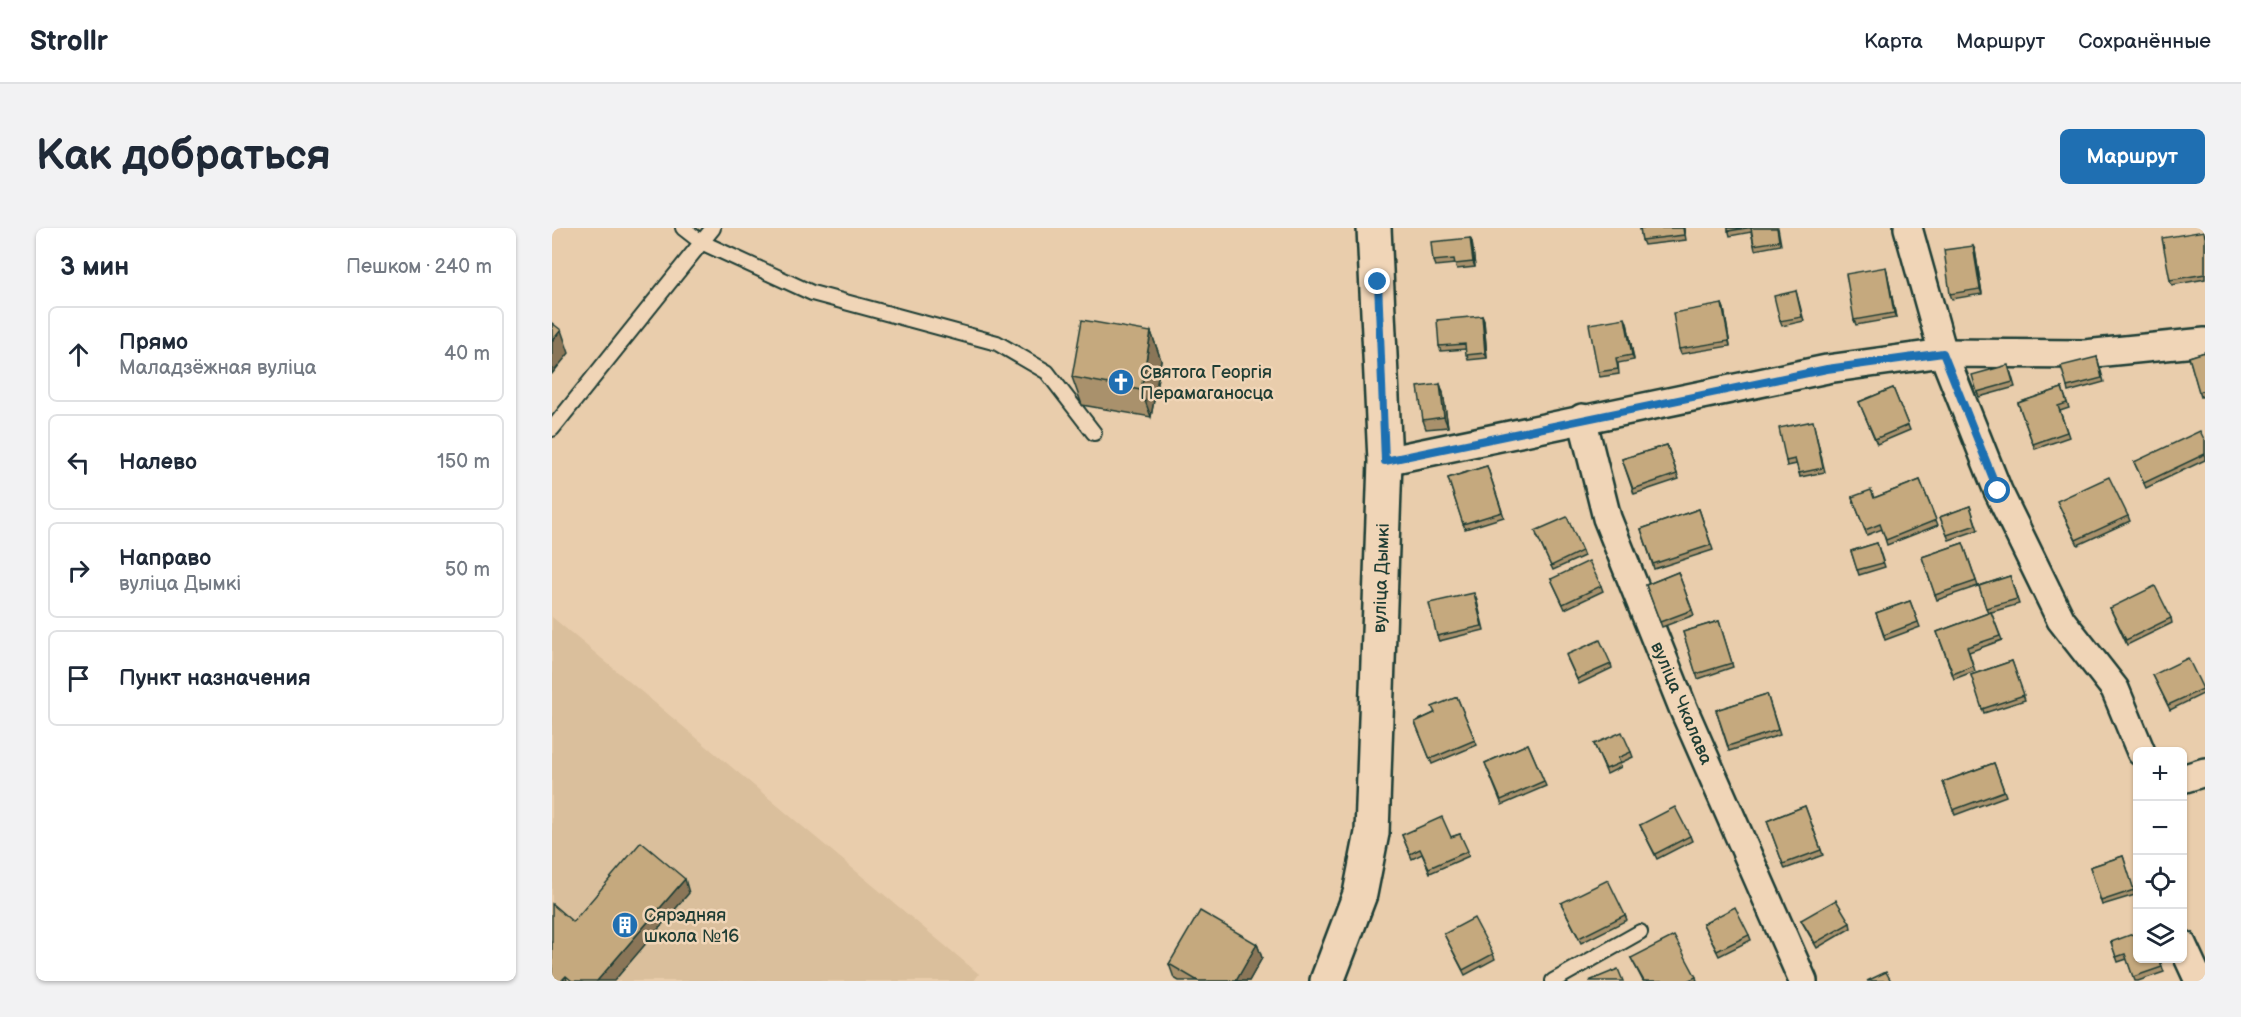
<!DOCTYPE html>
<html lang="ru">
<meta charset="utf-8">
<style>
:root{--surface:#fff;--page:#f2f2f3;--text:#1f2937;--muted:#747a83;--line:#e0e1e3;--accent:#1f6fb2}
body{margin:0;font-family:"Balsamiq Sans",sans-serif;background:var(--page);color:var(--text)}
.controls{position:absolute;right:18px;bottom:18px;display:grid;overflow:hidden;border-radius:9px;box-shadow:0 2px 4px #0004}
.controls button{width:54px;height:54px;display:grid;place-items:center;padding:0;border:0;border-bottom:2px solid var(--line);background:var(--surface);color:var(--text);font:30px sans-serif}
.stop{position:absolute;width:18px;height:18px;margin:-14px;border:4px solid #1f6fb2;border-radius:50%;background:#fff}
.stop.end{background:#1f6fb2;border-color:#fff;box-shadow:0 2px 6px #0008}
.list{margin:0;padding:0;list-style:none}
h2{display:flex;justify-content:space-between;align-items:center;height:78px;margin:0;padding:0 24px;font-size:26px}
h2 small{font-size:20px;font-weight:400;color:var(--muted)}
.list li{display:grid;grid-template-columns:39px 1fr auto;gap:18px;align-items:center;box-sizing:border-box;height:96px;margin:0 12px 12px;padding:0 12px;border:2px solid var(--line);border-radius:9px}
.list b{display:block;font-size:22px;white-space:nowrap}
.list p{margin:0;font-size:20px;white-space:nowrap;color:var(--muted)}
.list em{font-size:20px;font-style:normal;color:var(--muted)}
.icon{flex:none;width:33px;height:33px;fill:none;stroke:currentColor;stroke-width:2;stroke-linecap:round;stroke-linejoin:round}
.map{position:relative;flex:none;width:1653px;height:753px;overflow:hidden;border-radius:9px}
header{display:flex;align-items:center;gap:36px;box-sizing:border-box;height:84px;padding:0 30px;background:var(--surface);border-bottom:2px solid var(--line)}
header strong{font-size:28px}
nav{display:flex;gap:33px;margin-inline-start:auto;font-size:21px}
.intro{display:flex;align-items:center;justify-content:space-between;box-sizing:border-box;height:144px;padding:0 36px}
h1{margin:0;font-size:42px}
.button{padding:15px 27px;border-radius:9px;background:var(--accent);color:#fff;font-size:21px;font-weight:700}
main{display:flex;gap:36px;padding:0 36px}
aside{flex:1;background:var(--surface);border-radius:9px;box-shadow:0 2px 4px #0004}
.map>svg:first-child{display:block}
</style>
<header>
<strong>Strollr</strong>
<nav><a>Карта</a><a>Маршрут</a><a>Сохранённые</a></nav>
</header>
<div class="intro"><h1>Как добраться</h1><a class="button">Маршрут</a></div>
<main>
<aside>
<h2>3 мин<small>Пешком · 240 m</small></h2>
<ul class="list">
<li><svg class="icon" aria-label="ahead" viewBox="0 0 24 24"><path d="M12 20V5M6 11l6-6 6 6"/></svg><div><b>Прямо</b><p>Маладзёжная вуліца</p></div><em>40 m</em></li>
<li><svg class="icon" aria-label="left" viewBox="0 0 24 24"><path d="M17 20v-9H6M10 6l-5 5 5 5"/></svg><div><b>Налево</b></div><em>150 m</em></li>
<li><svg class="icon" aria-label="right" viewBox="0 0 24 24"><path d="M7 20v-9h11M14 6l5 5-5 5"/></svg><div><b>Направо</b><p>вуліца Дымкі</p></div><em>50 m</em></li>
<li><svg class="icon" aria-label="arrive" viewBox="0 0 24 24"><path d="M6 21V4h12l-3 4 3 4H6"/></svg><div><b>Пункт назначения</b></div></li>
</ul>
</aside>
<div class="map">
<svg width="1653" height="753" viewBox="0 0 1653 753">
<rect width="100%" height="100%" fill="#e9cdac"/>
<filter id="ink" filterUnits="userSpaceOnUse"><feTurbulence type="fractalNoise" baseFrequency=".0167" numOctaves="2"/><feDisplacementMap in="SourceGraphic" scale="12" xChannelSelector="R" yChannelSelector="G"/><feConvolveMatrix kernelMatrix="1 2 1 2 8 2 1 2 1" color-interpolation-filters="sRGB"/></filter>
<g filter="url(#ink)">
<polygon fill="#dabf9c" points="0,389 427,746 422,753 0,753"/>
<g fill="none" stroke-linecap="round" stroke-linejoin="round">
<defs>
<g id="lane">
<polyline points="131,0 149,14 260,65 445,115 495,144 542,205"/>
<polyline points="0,201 161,0"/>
<polyline points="1001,753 1088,704"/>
</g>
<g id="street">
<polyline points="1356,0 1391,125 1446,263 1509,392 1563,461 1589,524"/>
<polyline points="1030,190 1055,290 1131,480 1251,753"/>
<polyline points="833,233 1275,141 1391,125 1533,126 1653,114"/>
<polyline points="1630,551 1653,544"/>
<polyline points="1630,716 1647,753"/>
</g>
<polyline id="secondary" points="775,753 808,666 820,605 833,233 822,0"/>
</defs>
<use href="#lane" stroke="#1f3d34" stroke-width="18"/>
<use href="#street" stroke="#1f3d34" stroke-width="32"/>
<use href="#secondary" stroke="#1f3d34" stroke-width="38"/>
<use href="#lane" stroke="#f0d5b7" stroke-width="14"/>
<use href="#street" stroke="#f0d5b7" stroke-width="27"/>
<use href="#secondary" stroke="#f0d5b7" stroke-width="33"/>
</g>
<g fill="#a9916c" stroke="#1f3d34" stroke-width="1.5">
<polygon points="1088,0 1132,0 1134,12 1092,17 1090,12"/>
<polygon points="1176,0 1226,0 1229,17 1203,22 1199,4 1178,8"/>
<polygon points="1653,6 1653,51 1620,57 1618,52"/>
<polygon points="918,10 920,14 923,39 905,41 903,36 883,38 881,33"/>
<polygon points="1421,18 1423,22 1430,66 1400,71 1398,66"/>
<polygon points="1335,44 1344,90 1304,97 1302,92"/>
<polygon points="1244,63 1252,93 1230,98 1228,93"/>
<polygon points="1170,76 1172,81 1178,118 1129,126 1127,121"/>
<polygon points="930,88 932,93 935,130 916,132 914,121 889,123 887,118"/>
<polygon points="1075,95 1082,132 1066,135 1067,146 1048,149 1046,144"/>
<polygon points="599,104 609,132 599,189 530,177 520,149"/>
<polygon points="1653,124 1653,168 1649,169 1637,129"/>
<polygon points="1545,129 1552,154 1516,164 1515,159"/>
<polygon points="1458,142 1463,159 1427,169 1425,164"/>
<polygon points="888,156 891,165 896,199 874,201 871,192"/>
<polygon points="1341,160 1358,202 1325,216 1307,174"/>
<polygon points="1510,160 1517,180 1508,183 1517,209 1483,221 1466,175"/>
<polygon points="1262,198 1273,244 1248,249 1245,236 1235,238 1234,233"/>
<polygon points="1653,213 1653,232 1594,260 1582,234"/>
<polygon points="1115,217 1127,251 1082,266 1070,231"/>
<polygon points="935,238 952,289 913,301 896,250"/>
<polygon points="1368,252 1386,297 1335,317 1330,301 1315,307 1300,269 1322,270"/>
<polygon points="1418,278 1426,302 1397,312 1388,289"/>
<polygon points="1507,278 1576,288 1578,293 1526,317"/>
<polygon points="1147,281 1161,322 1102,341 1089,301"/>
<polygon points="985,308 1030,323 1032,328 1001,342"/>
<polygon points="1325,315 1333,339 1307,347 1299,323"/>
<polygon points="1411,315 1426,358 1385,372 1370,329"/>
<polygon points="1126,344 1142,387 1110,399 1094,357"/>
<polygon points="1458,348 1467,376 1436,385 1427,358"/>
<polygon points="999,351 1049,358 1051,363 1013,381"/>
<polygon points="924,369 932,402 887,413 885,408"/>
<polygon points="1358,373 1368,399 1333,412 1324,385"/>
<polygon points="1558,380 1619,390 1620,395 1575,417"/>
<polygon points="1439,384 1450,412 1417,424 1423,443 1402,451 1385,404"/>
<polygon points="1167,393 1181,439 1146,451 1131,404"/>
<polygon points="1016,432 1059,436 1060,440 1027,456"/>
<polygon points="1460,433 1473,472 1432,485 1419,447"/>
<polygon points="1601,447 1651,461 1653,465 1618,482"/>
<polygon points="1215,466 1228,507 1177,523 1164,482"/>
<polygon points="905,469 925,517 880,536 863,494 882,485"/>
<polygon points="976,516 994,558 950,577 933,535"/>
<polygon points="1042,516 1079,524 1081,529 1068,535 1069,539 1055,546"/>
<polygon points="1442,535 1454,568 1403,587 1391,554"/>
<polygon points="1253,578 1271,627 1233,641 1215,593"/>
<polygon points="1088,597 1138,608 1140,613 1105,631"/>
<polygon points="908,606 917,628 878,645 870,626 860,631 850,607 899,609"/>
<polygon points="1571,628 1583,667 1550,677 1538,639"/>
<polygon points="1009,675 1073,687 1075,692 1029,715"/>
<polygon points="1249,692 1298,695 1299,700 1265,720 1251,696"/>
<polygon points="1151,696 1197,707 1199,712 1167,728"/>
<polygon points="892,706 941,726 943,731 913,747"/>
<polygon points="1559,714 1607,730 1612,744 1586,753 1583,753 1575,731 1566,734"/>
<polygon points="705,716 710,730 697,753 627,753 622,750 617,736"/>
<polygon points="1079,730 1144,749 1145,753 1091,753"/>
</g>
<g fill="#8a7658" stroke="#1f3d34" stroke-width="1.5">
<polygon points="918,10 920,14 923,39 921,34"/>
<polygon points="1421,18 1423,22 1430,66 1428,61"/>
<polygon points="1334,39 1335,44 1344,90 1342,85"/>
<polygon points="1170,76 1172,81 1178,118 1177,113"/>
<polygon points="930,88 932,93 935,130 933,125"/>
<polygon points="1073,90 1075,95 1082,132 1080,127"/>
<polygon points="9,102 17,125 0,146 0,113"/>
<polygon points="599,104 609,132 599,189 589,162"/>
<polygon points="888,156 891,165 896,199 892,189"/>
<polygon points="133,651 137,665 62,753 45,753"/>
<polygon points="705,716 710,730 697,753 684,753"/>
<polygon points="14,748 15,753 9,753"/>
</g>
<g fill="#c5a97e" stroke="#1f3d34" stroke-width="1.5">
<polygon points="1088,0 1131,0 1132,7 1090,12"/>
<polygon points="1176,0 1195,0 1176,3"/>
<polygon points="1199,0 1225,0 1227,13 1202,17"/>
<polygon points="1652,3 1653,10 1653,46 1618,52 1610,10"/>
<polygon points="918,10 921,34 903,36 902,31 881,33 879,14"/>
<polygon points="1421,18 1428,61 1398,66 1392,22"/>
<polygon points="1334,39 1342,85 1302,92 1294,46"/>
<polygon points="1244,63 1250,89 1228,93 1222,68"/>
<polygon points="1170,76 1177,113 1127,121 1121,85"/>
<polygon points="930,88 933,125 914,127 913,116 887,118 885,92"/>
<polygon points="1073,90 1080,127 1064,130 1066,141 1046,144 1037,96"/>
<polygon points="530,92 599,104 589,162 520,149"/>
<polygon points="0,95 9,102 0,113"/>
<polygon points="1653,124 1653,162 1647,164 1637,129"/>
<polygon points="1545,129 1550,150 1515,159 1509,138"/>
<polygon points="1456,137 1461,154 1425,164 1420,147"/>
<polygon points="888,156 892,189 871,192 866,159"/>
<polygon points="1341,160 1356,197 1323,211 1307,174"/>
<polygon points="1510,160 1515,175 1506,178 1515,204 1481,216 1466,175"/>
<polygon points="1261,193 1271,240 1247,245 1243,231 1234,233 1227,200"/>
<polygon points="1648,203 1653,213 1653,226 1592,255 1582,234"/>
<polygon points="1115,217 1125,246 1081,261 1070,231"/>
<polygon points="935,238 950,284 911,296 896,250"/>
<polygon points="1557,249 1576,288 1524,312 1505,273"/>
<polygon points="1368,252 1384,292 1334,312 1328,296 1313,302 1300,269 1319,262 1322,270"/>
<polygon points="1418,278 1424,297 1395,307 1388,289"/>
<polygon points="1147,281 1159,317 1101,336 1089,301"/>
<polygon points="1015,289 1030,323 999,338 983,303"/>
<polygon points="1325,315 1331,335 1305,342 1299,323"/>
<polygon points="1411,315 1424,353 1383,367 1370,329"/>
<polygon points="1037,333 1049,358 1011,376 999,351"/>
<polygon points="1126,344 1140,382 1108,394 1094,357"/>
<polygon points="1458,348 1465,371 1434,380 1427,358"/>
<polygon points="1603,358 1619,390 1574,412 1558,380"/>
<polygon points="922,365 930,398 885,408 877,375"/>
<polygon points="1358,373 1366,394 1332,407 1324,385"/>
<polygon points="1439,384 1448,408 1415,419 1421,438 1401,446 1385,404"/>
<polygon points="1167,393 1180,435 1144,446 1131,404"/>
<polygon points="1048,412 1059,436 1025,451 1014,427"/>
<polygon points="1636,430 1651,461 1616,477 1601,447"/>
<polygon points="1460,433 1472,467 1430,481 1419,447"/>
<polygon points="1215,466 1226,502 1176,518 1164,482"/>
<polygon points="905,469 923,512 878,531 863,494 883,485 880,479"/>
<polygon points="1070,504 1079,524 1066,530 1068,535 1054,541 1042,516"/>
<polygon points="976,516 992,553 949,572 933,535"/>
<polygon points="1442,535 1452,563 1401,582 1391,554"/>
<polygon points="1253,578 1269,622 1231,636 1215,593"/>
<polygon points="1123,579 1138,608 1103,626 1088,597"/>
<polygon points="890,589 899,609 908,606 916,623 877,640 868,621 858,626 850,607"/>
<polygon points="89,614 133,651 45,753 20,753 14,748 9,753 0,753 0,676 21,694"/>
<polygon points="1571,628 1582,662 1549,673 1538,639"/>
<polygon points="1056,652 1073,687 1027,710 1009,675"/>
<polygon points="1284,672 1298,695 1263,715 1249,692"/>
<polygon points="1183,679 1197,707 1165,723 1151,696"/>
<polygon points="648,683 705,716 684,753 646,753 617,736"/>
<polygon points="922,690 941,726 911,742 892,706"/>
<polygon points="1586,704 1586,730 1607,730 1610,739 1581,749 1573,726 1564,729 1559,714"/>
<polygon points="1122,708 1144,749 1135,753 1092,753 1079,730"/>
<polygon points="1066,741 1071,753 1037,753"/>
<polygon points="1334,744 1339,753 1315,753"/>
</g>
</g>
<g fill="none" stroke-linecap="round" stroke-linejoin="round" filter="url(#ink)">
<polyline stroke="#1f6fb2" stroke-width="8" points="826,54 833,233 1275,141 1391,125 1446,263"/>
</g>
<defs>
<symbol id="church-disc" viewBox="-11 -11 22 22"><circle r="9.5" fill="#1f6fb2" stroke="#f0d5b7"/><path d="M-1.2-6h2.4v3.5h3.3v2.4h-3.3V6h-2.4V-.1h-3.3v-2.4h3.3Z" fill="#fff"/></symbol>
<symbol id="building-disc" viewBox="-11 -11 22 22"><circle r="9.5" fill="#1f6fb2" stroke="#f0d5b7"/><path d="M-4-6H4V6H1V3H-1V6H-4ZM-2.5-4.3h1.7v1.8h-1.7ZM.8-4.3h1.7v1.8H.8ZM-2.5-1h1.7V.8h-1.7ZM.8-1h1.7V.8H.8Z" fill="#fff"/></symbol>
</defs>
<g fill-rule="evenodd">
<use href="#church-disc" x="554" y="139" width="30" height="30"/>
<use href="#building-disc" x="58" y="682" width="30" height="30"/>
</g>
<g text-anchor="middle" stroke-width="5" stroke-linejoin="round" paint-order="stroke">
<g font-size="18" fill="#1f3d34" stroke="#f0d5b7" text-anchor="start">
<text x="588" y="150">Святога Георгія<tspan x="588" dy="21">Перамаганосца</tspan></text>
<text x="92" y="693">Сярэдняя<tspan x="92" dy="21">школа №16</tspan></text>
</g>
<g font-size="18" fill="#1f3d34" stroke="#f0d5b7">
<text transform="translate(829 350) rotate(-88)" y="6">вуліца Дымкі</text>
<text transform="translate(1130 475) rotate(67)" y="6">вуліца Чкалава</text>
</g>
</g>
</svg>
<div class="controls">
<button>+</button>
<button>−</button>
<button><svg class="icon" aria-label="locate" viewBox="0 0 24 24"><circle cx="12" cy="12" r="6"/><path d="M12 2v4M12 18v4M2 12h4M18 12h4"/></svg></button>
<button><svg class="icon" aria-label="layers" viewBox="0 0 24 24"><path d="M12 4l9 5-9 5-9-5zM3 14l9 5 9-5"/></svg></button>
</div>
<div class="stop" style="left:1446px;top:263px"></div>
<div class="stop end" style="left:826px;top:54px"></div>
</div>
</main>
